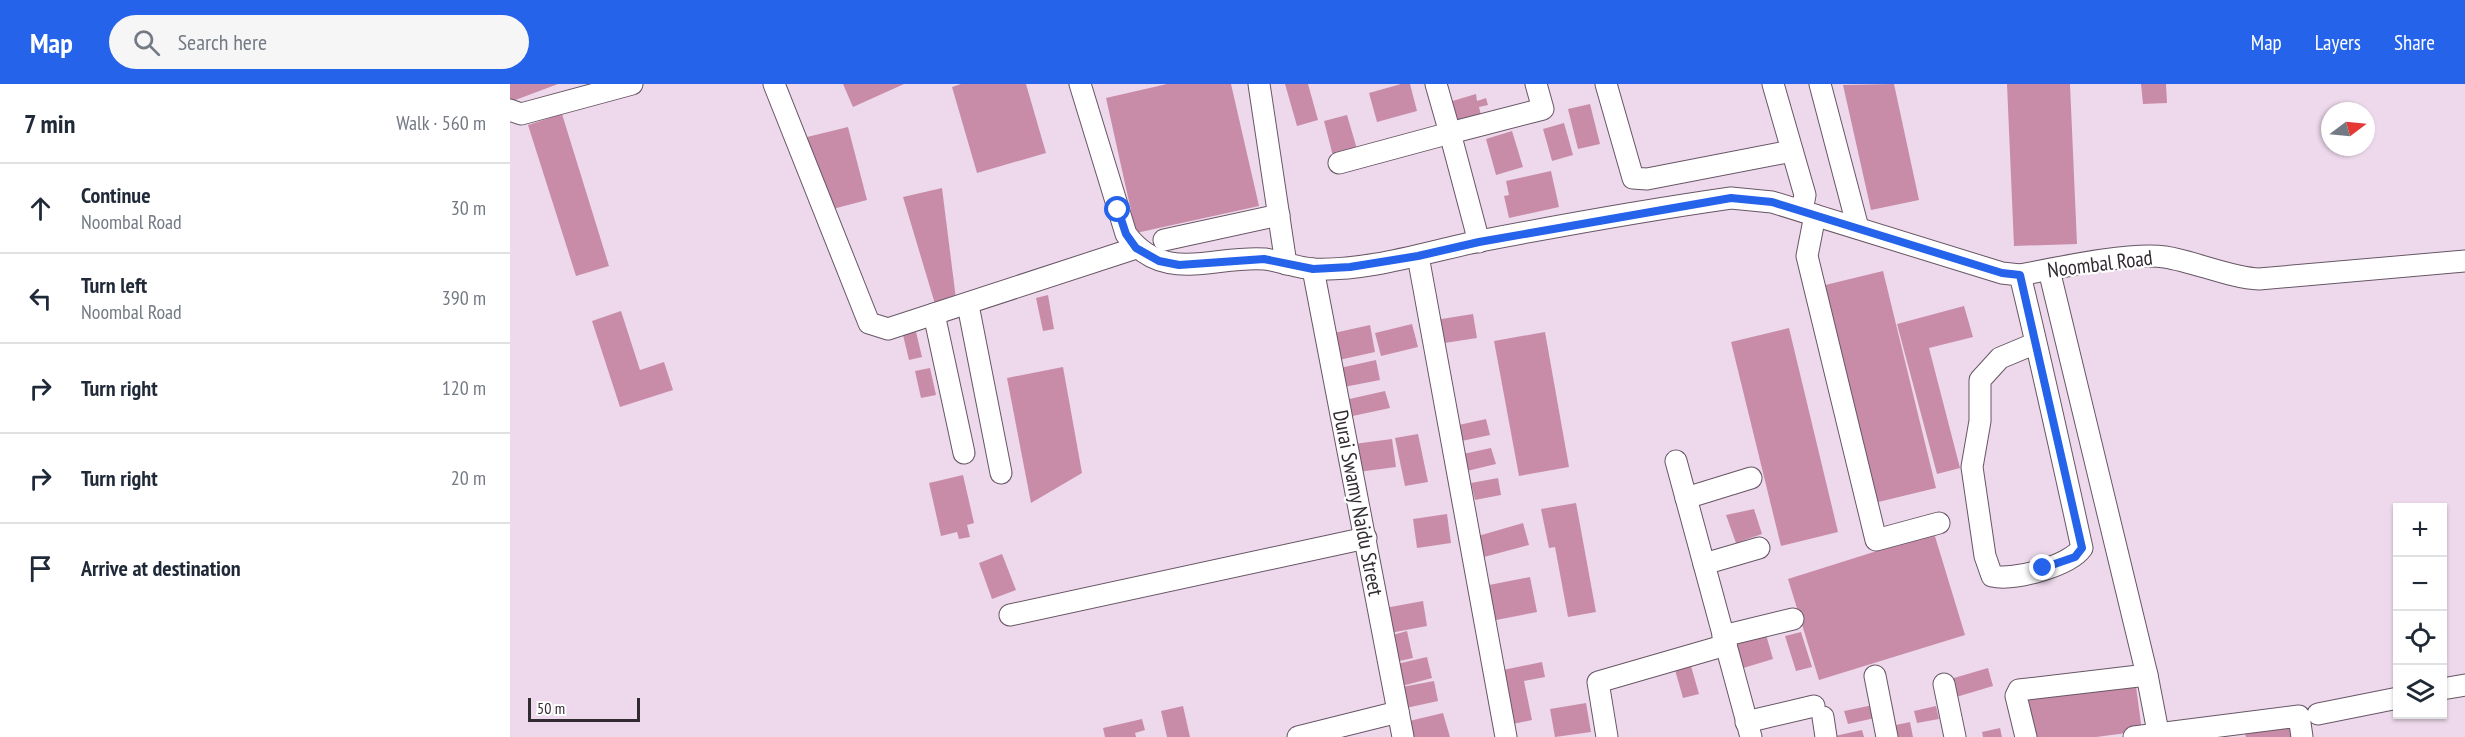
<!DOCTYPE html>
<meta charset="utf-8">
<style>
:root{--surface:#fff;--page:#f6f6f7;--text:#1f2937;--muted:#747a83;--line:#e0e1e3;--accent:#2563eb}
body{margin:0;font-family:"PT Sans Narrow",sans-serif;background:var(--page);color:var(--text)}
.controls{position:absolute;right:18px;bottom:18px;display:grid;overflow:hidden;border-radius:0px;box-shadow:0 2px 4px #0004}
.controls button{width:54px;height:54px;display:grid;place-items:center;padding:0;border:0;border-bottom:2px solid var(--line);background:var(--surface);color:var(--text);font:30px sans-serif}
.compass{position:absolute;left:1811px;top:18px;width:54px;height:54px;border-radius:50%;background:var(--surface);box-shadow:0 2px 4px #0004;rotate:74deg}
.scale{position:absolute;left:18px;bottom:15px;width:112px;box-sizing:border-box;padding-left:6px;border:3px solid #322a31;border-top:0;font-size:16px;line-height:21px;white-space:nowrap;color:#322a31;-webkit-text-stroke:4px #fff;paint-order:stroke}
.stop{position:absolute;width:18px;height:18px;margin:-14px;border:4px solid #2563eb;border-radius:50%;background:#fff}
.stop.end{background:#2563eb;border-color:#fff;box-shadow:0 2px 6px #0008}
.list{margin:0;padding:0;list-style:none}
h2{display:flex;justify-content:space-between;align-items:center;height:78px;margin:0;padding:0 24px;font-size:26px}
h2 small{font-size:20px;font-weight:400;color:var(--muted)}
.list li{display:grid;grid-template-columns:39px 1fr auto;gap:18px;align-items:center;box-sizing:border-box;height:90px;padding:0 24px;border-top:2px solid var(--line)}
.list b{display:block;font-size:22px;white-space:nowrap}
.list p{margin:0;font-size:20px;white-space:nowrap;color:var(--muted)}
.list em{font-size:20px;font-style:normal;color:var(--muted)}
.icon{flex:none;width:33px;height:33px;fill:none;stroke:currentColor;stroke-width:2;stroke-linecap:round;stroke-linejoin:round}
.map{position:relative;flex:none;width:1955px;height:653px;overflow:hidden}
header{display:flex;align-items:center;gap:36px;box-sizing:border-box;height:84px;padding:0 30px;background:var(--accent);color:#fff}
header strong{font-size:28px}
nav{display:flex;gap:33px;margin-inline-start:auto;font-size:21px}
.search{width:420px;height:54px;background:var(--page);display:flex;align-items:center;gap:15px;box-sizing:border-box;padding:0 21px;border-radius:33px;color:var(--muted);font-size:22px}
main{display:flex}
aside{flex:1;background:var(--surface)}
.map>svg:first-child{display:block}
</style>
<header>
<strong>Map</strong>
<div class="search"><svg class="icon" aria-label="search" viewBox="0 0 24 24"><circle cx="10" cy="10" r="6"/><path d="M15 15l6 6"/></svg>Search here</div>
<nav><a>Map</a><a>Layers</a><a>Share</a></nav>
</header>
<main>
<aside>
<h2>7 min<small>Walk · 560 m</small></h2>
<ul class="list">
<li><svg class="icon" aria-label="ahead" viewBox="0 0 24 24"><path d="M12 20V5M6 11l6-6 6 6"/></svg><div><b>Continue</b><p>Noombal Road</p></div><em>30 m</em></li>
<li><svg class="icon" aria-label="left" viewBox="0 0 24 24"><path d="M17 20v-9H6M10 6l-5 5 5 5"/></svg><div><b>Turn left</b><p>Noombal Road</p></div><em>390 m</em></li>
<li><svg class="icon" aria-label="right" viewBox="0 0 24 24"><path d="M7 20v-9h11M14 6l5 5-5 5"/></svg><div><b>Turn right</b></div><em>120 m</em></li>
<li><svg class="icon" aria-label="right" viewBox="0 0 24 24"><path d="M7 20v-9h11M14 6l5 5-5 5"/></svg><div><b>Turn right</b></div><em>20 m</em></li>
<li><svg class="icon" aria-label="arrive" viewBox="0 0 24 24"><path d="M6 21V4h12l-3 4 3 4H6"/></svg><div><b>Arrive at destination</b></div></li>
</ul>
</aside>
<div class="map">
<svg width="1955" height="653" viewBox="0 0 1955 653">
<rect width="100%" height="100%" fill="#edd9eb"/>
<g fill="#c98ca8">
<polygon points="0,0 48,0 0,18"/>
<polygon points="333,0 394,0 343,23"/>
<polygon points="451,0 516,0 536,69 467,89 442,3"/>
<polygon points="657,0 721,0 749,122 626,149 596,14"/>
<polygon points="775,0 798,0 808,36 787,42"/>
<polygon points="891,0 900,0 907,27 867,38 859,9"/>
<polygon points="1384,0 1409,116 1361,126 1333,1"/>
<polygon points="1497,0 1560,0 1567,160 1504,162"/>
<polygon points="1631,0 1656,0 1657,19 1633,20"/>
<polygon points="966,10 967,17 976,14 978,21 969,23 971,31 945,39 939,18"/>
<polygon points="1080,20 1090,60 1068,65 1058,25"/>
<polygon points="52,30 99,182 66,192 18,41"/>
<polygon points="837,31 847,65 823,72 814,37"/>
<polygon points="1054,39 1063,71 1042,77 1033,45"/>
<polygon points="338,43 357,116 319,126 293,54"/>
<polygon points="1002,47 1013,83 986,91 976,55"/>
<polygon points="1041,87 1049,123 999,134 994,112 999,111 996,97"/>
<polygon points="432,104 446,215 425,220 393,113"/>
<polygon points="1373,187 1426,404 1360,420 1307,203"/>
<polygon points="538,211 544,245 533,247 526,214"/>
<polygon points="1454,222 1463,253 1419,264 1450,384 1427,390 1387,240"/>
<polygon points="111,227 130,286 154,278 163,306 110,323 82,237"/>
<polygon points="963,230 967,254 928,260 925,236"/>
<polygon points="902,240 908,263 871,272 865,249"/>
<polygon points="860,241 865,268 829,276 824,249"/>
<polygon points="1279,244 1328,448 1271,462 1221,258"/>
<polygon points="406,248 412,273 399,276 393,251"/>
<polygon points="1035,248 1059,383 1009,392 984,257"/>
<polygon points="866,276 870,296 834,303 830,284"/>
<polygon points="553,283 572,389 521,419 497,294"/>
<polygon points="420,284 426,311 411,314 405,287"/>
<polygon points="875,307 880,324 838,333 835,316"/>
<polygon points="976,335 980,351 947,358 944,342"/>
<polygon points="908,350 918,398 895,402 885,354"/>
<polygon points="882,355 886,383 848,388 844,360"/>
<polygon points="981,364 986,380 957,387 953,370"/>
<polygon points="453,391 464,439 457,441 460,453 449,455 447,448 431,452 419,399"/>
<polygon points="988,394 991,411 965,416 961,399"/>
<polygon points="1066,419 1086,528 1058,533 1045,463 1039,464 1031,425"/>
<polygon points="1244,425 1252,450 1226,459 1216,431"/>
<polygon points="937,430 941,459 907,464 903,435"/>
<polygon points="1013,439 1019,461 974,473 968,452"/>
<polygon points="1424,449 1455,551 1309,596 1278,495"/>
<polygon points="492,470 506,506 482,515 469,479"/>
<polygon points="1020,493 1027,528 981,537 974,502"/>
<polygon points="913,517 917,542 880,549 875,524"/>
<polygon points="897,547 903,574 885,578 879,552"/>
<polygon points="1255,547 1263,575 1230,585 1222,557"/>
<polygon points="1291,548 1302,583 1286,587 1275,552"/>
<polygon points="917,573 922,594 892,602 887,580"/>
<polygon points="1032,578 1035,593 1014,597 1022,636 998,641 988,587"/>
<polygon points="1181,582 1189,610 1173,614 1165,586"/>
<polygon points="1478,584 1483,602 1443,614 1437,596"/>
<polygon points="1625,595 1632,647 1586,653 1521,653 1515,610"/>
<polygon points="924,597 928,617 896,624 892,603"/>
<polygon points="1076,619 1081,648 1045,653 1040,625"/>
<polygon points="1363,621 1365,634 1338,640 1334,627"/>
<polygon points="673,622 680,653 657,653 651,627"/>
<polygon points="1426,622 1429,635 1407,639 1404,627"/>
<polygon points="933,629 940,653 899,653 895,638"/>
<polygon points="632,635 635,646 625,649 626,653 595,653 593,644"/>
<polygon points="1400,638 1403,653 1383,653 1381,642"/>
<polygon points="1787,643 1788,653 1736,653 1735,650"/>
<polygon points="1490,644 1492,653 1473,653 1472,648"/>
<polygon points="1352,646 1354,653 1325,653 1325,652"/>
</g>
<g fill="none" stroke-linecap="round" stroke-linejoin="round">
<defs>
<g id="minor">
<polyline points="264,0 359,239 378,245 626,164"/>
<path d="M 570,0 L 616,150 C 653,201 704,171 755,175 C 771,177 787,184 804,185 C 860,187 916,168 970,157 C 1053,141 1137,126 1221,114 L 1262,118 L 1492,189 L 1510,191 C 1547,184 1620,168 1655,173 C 1686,178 1721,194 1749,195 L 1955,177"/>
<polyline points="749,0 776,180"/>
<polyline points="1096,0 1123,94 1137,95 1282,67"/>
<polyline points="1263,0 1295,111 1292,127"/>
<polyline points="1310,0 1348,144"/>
<polyline points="0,26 11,30 122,0"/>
<polyline points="829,79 940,49 926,0"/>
<polyline points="1305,131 1297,172 1366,456 1429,439"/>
<polyline points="654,156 769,131"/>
<polyline points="969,158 940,49 1033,25 1026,0"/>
<polyline points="908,172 996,653"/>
<polyline points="803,185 893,653"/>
<polyline points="1539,186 1637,591 1649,653"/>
<path d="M 1510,191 C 1532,281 1552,373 1572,464 C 1559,482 1504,497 1482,492 L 1475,472 L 1462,383 L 1470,337 L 1470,296 L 1490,274 L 1526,259"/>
<polyline points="458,221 491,389"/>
<polyline points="424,230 454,369"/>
<polyline points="1166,377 1216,561"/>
<polyline points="1176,414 1241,394"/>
<polyline points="1194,480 1249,464"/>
<polyline points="500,531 856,454"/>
<polyline points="1213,552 1283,535"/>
<polyline points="1365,592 1377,653"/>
<polyline points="1434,600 1445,653"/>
<polyline points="1932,605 1955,601"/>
<polyline points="1808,630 1888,614"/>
<polyline points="1313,633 1316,653"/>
<polyline points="1236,638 1304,622"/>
<polyline points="788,653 888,628"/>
<polyline points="1097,653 1088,598 1216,561 1241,653"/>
<polyline points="1516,653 1506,612 1509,606 1637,591"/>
<polyline points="1624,653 1789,632 1792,653"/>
</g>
</defs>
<use href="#minor" stroke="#675665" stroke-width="23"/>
<use href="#minor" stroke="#fff" stroke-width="21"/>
</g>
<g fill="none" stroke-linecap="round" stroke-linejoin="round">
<polyline stroke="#2563eb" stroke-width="8" points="608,126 616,150 626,164 649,177 669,181 754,175 803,185 840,183 908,172 969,158 1221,114 1262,118 1492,189 1510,191 1572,464 1565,473 1533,484"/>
</g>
<g text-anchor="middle" stroke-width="4.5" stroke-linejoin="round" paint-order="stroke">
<g font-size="21" fill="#322a31" stroke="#fff">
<text transform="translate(1590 180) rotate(-7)" y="7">Noombal Road</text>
<text transform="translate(848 419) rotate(79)" y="7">Durai Swamy Naidu Street</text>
</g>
</g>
</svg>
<div class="controls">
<button>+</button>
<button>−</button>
<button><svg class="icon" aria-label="locate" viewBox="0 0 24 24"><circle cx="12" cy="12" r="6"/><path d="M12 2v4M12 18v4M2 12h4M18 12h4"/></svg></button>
<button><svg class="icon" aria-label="layers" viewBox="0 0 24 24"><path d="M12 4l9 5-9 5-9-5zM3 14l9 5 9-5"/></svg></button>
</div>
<svg class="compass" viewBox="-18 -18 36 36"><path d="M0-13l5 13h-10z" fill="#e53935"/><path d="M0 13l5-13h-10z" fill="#747a83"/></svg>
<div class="scale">50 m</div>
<div class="stop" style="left:608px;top:126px"></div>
<div class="stop end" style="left:1533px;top:484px"></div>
</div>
</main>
